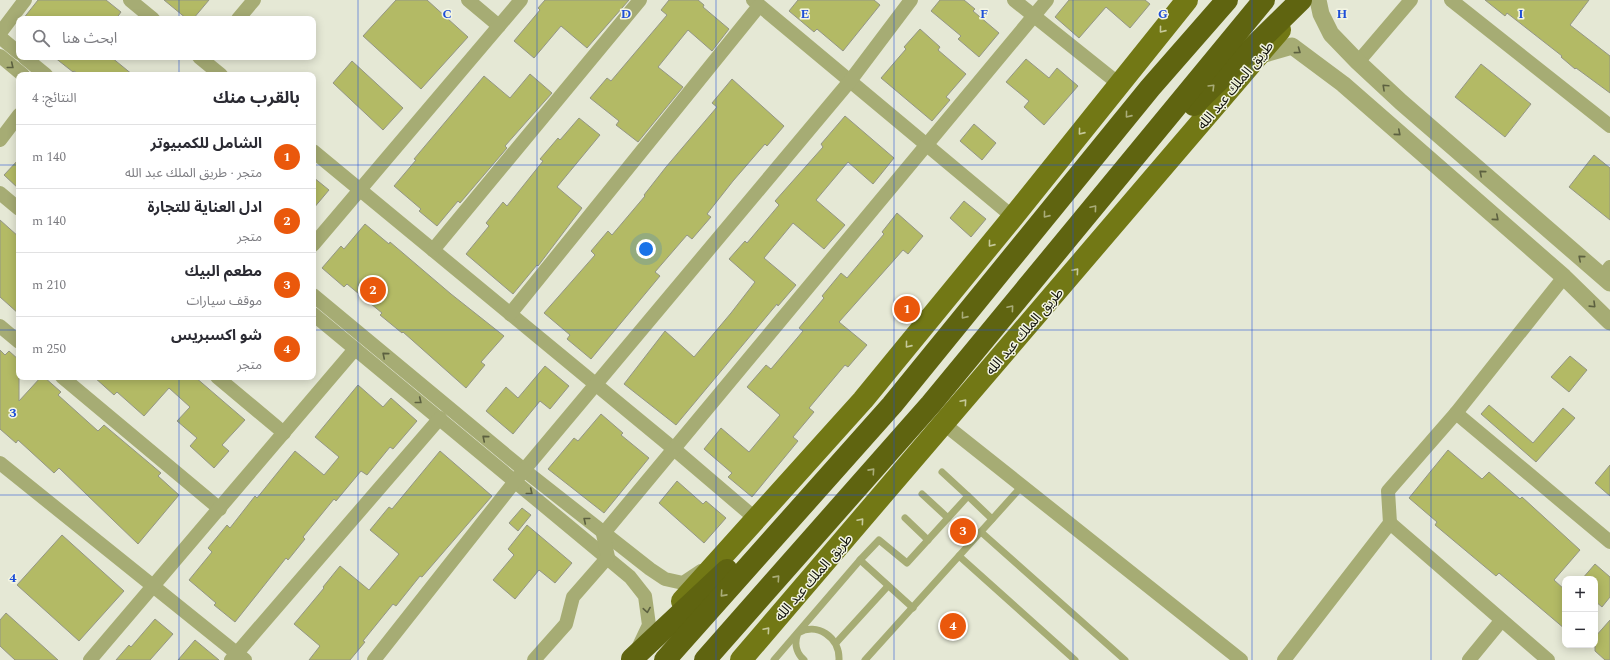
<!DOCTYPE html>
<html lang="ar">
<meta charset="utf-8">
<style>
:root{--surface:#fff;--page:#f7f7f7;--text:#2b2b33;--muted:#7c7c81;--line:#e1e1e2;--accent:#ea580c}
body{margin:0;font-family:Spectral,"Noto Sans Arabic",serif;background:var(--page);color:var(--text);direction:rtl}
.controls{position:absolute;right:12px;bottom:12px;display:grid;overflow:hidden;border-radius:8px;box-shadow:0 2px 10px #0003}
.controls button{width:36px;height:36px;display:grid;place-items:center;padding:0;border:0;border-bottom:1px solid var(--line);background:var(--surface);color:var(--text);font:20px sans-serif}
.you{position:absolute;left:646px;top:249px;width:14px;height:14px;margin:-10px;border:3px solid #fff;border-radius:50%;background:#1a73e8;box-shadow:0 0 0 6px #1a73e833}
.badge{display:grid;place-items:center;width:26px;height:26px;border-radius:50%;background:var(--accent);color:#fff;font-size:13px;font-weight:700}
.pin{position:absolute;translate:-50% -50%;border:2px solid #fff;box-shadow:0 1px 4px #0006}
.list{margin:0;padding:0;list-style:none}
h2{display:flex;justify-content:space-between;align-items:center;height:52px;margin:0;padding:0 16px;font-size:17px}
h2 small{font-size:13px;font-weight:400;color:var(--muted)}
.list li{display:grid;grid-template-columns:26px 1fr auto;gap:12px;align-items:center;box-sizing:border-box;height:64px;padding:0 16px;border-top:1px solid var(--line)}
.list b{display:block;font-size:15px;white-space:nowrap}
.list p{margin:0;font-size:13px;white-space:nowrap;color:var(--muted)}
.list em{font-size:13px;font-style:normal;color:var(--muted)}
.icon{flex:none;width:22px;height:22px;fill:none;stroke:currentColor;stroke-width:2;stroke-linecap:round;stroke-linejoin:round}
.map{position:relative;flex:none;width:1610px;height:660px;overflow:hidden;direction:ltr}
.search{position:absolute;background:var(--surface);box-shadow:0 2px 10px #0003;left:16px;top:16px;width:300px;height:44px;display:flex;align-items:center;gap:10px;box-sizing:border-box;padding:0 14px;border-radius:8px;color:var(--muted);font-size:15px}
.panel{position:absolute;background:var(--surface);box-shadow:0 2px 10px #0003;left:16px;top:72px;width:300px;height:308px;border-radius:8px;direction:rtl}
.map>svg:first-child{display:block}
</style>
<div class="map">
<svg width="1610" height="660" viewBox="0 0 1610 660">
<rect width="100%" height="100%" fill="#e5e8d5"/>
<g fill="#b3ba65" stroke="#949685">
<polygon points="38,0 106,0 121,12 116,19 23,19"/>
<polygon points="164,0 209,0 193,19 187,19"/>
<polygon points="396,0 427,0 468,37 421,89 363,36"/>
<polygon points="545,0 629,0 587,48 561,26 534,58 514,41 540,10 538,8"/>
<polygon points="669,0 698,0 704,5 703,7 729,29 712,51 688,30 658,67 683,87 638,142 616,125 619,121 590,98 607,78 611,81 667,15 661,10"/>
<polygon points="798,0 874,0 880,5 843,51 817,29 814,32 789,11"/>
<polygon points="940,0 964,0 975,9 973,11 999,33 979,57 958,39 961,36 931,11"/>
<polygon points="1069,0 1145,0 1150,4 1130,28 1106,7 1079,38 1055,17"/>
<polygon points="1485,0 1589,0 1570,25 1610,56 1610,93 1576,68 1575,69 1561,57 1562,56 1507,13 1505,16"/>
<polygon points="920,29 940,47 938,50 966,74 946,97 950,100 932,121 881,78 906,49 904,47"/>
<polygon points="54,57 111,57 133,75 80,75 74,71 73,72"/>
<polygon points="1026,59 1049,78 1057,68 1078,86 1044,125 1024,107 1029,101 1006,82"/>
<polygon points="352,61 403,108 383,130 333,83"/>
<polygon points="1481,64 1531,104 1505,137 1455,97"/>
<polygon points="530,74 552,93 505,146 507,148 460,203 458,201 437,226 419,211 421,209 394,186 416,160 414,159 484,76 510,98"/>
<polygon points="732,79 784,126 767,146 765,144 733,181 707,214 711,217 692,239 687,235 655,272 660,276 591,359 567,339 570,335 544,313 595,255 591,251 608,231 612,235 645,196 644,195 666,167 717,107 712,103"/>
<polygon points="845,116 894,158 873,184 848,162 816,200 845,225 824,249 793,223 764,258 796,285 778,306 777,304 676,425 624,384 665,331 694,357 731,313 755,282 729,259 745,241 747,243 779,205 775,201 823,147 821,144"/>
<polygon points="579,118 600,135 557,187 582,208 538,266 537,265 513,294 466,254 489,226 486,223 503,202 507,206 543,161 540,159 558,138 560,140"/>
<polygon points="974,124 996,143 982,160 960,141"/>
<polygon points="1594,155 1610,168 1610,220 1569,187"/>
<polygon points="19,159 19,189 4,175"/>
<polygon points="313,177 329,190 313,209"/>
<polygon points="964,201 986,219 971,237 950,218"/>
<polygon points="897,213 923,236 908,254 903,250 839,322 867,345 848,367 845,365 809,408 814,412 793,437 798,441 752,497 728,477 732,473 704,449 721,428 749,452 780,415 747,387 766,365 771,369 803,331 799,328 824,298 822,296 841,273 847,278 884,234 882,232"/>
<polygon points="0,220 19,237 19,314 0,297"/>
<polygon points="365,224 389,244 390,242 451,294 504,336 481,362 485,365 466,388 403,332 402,333 380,315 382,313 347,284 344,287 322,268 341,246 344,249"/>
<polygon points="0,350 5,355 9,351 19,360 19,401 41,377 44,377 61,392 58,395 98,431 104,425 161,473 158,476 179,495 138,544 59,468 54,473 18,440 16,443 0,429"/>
<polygon points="1570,356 1587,370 1569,392 1551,377"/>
<polygon points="545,366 569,386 550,409 540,401 513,434 486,411 506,387 518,398"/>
<polygon points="94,377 195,377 245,420 222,445 229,451 214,468 190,446 197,438 177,421 190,407 169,388 144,416 117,392 114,395"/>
<polygon points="358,385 383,407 391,398 417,421 393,449 390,447 367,475 361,471 336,501 334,499 303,537 305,539 288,560 286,558 235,622 214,605 216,603 189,580 212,552 208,548 227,525 230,528 255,496 257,498 295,451 324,475 339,457 315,437"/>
<polygon points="1489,405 1533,443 1563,408 1575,418 1536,462 1481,414"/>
<polygon points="601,414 623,433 621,435 649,458 604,513 548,469 574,438 578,441"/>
<polygon points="1448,450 1482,479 1489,472 1520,499 1522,497 1580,550 1554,580 1565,590 1565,629 1499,573 1496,576 1435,525 1437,522 1409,498"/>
<polygon points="440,451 492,496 422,577 420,576 396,606 393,604 363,641 365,642 350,660 309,660 320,646 294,624 324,588 323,587 340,566 369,590 399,554 370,530 389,507 392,509"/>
<polygon points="1610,465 1610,496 1595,483"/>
<polygon points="677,481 703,504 706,501 726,518 704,543 659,503"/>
<polygon points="522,508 531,515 518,531 509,523"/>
<polygon points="527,525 572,563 555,583 539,570 515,599 493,580 514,555 508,549"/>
<polygon points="62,535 124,591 79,641 17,585"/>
<polygon points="1595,564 1610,577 1610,597 1602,607 1595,601 1595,579 1582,579"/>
<polygon points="6,613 36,640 58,660 15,660 0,646 0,620"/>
<polygon points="155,619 173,634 150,660 116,660 129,645 131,647"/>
<polygon points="1610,620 1610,660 1605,660 1595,651 1595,637"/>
<polygon points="195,640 219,660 178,660"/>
</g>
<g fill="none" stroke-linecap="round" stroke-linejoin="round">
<g stroke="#a6ac74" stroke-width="7">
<polyline points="942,472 968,496"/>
<polyline points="922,494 948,518"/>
<polyline points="905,518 928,540"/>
<polyline points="981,532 1125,660"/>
<polyline points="959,556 1075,660"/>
<polyline points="860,560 879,540 907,563 968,496 992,519"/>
<polyline points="836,643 888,586"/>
<polyline points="774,660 860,560 913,608"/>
<path d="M 804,660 C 796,653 794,643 798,633 C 817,622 840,637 839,660"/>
<polyline points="865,660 1023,485"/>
</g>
<g stroke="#a6ac74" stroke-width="14">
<polyline points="130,0 153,19"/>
<polyline points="468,0 499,26"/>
<polyline points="753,0 1013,217"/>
<polyline points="1014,0 1119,84"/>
<polyline points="1451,0 1610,126"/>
<polyline points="238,19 254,0"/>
<polyline points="0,33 25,0"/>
<polyline points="0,37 19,53"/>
<polyline points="0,56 23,75"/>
<polyline points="24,57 46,75"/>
<polyline points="199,57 221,75"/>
<polyline points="1358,62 1411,0"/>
<polyline points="0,140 19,115"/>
<polyline points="313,151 674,449 756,519"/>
<polyline points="0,193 19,209"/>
<polyline points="313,245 521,0"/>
<polyline points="433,250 640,0"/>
<polyline points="1603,277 1610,267"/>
<polyline points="313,295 524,470 650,569 665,579 683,583 701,571"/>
<polyline points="313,314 630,577 645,596 649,625 639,646"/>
<polyline points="510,314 759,6"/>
<polyline points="0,326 19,342"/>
<polyline points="62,377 220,509"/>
<polyline points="217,377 284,433"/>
<polyline points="1456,413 1610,542"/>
<polyline points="944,424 1241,660"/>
<polyline points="0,463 245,660"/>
<polyline points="1390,523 1548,660"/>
<polyline points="90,660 355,349"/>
<polyline points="231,660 440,418"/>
<polyline points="374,660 524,470 850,81 911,0"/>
<polyline points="534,660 566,624 573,597 608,557 603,534 1047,0"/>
<polyline points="1284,660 1390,523 1388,491 1456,413 1564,277"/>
<polyline points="1469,660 1501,621"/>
</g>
<g stroke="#a6ac74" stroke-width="17">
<polyline points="1318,0 1321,14 1331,34 1358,62 1401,102 1610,283"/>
<polyline points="1261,55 1292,46 1343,84 1564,277 1610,322"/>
</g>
<g stroke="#727815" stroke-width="22">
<polyline points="682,601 863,400 1013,217 1187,0"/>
<polyline points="741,660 1280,30"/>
</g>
<g stroke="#5f6410" stroke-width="22">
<polyline points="1194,105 1301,0"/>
<polyline points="632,659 727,570"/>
<polyline points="665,660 892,405 1150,88 1227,0"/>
<polyline points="705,660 931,404 1264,0"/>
</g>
</g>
<defs><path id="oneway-chevron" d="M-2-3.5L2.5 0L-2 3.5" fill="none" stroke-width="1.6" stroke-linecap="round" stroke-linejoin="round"/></defs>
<g stroke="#c6c99a">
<use href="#oneway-chevron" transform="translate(1162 30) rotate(129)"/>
<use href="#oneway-chevron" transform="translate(1081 132) rotate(129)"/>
<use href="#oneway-chevron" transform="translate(991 244) rotate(129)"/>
<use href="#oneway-chevron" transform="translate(1076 271) rotate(-49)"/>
<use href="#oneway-chevron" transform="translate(908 345) rotate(129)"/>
<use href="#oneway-chevron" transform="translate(964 402) rotate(-49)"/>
<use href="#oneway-chevron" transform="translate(861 521) rotate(-49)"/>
<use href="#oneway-chevron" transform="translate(767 630) rotate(-49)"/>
</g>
<g stroke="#5c6040">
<use href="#oneway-chevron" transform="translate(1298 51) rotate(36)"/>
<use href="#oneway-chevron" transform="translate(11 66) rotate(39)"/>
<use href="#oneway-chevron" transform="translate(1385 87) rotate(-137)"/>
<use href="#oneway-chevron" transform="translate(1398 133) rotate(41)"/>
<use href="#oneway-chevron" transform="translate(1482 173) rotate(-139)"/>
<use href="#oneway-chevron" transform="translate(1496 218) rotate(41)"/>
<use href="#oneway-chevron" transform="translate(1581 258) rotate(-139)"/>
<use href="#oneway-chevron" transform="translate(1593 305) rotate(44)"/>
<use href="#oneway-chevron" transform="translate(385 355) rotate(-140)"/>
<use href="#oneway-chevron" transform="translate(419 401) rotate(39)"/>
<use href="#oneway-chevron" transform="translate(485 438) rotate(-140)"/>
<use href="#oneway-chevron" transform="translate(530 492) rotate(39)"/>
<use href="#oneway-chevron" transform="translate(586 520) rotate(-141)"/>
<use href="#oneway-chevron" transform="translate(647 610) rotate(81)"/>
</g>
<g stroke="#a9ac79">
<use href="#oneway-chevron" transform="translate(1212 87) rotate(-45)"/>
<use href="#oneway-chevron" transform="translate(1128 115) rotate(129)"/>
<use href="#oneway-chevron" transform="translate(1094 208) rotate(-50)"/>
<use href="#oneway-chevron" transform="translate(1046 215) rotate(129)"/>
<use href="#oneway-chevron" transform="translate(1011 308) rotate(-50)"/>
<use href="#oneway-chevron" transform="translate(964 316) rotate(129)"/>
<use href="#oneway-chevron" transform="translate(872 471) rotate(-48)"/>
<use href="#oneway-chevron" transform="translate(777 578) rotate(-48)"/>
<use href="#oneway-chevron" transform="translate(723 594) rotate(132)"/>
</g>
<path fill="none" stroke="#1d4ed8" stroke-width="1" stroke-opacity="0.55" d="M 179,0 L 179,19M 358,0 L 358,660M 537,0 L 537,660M 716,0 L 716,660M 894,0 L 894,660M 1073,0 L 1073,660M 1252,0 L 1252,660M 1431,0 L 1431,660M 179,57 L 179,75M 0,165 L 19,165M 313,165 L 1610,165M 0,330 L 19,330M 313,330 L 1610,330M 179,377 L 179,660M 0,495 L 1610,495"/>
<g text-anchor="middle" stroke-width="3" stroke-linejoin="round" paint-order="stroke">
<g font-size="14" fill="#13140d" stroke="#f3f5e2">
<text transform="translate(1235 85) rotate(-50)" y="5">طريق الملك عبد الله</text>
<text transform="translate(1024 331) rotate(-49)" y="5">طريق الملك عبد الله</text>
<text transform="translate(813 577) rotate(-49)" y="5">طريق الملك عبد الله</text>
</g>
</g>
<g font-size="13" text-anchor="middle" font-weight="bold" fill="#1d4ed8" stroke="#f3f5e2" stroke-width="3" stroke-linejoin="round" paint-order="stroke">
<text x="447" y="18">C</text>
<text x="626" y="18">D</text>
<text x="805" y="18">E</text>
<text x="984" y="18">F</text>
<text x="1163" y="18">G</text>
<text x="1342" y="18">H</text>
<text x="1521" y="18">I</text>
<text x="13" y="417">3</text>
<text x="13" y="582">4</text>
</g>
</svg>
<div class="controls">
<button>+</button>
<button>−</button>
</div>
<div class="you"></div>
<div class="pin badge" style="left:907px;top:309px">1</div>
<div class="pin badge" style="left:373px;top:290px">2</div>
<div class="pin badge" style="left:963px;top:531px">3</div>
<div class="pin badge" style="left:953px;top:626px">4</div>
<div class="search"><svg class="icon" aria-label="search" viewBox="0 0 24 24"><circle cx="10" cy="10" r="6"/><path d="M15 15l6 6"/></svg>ابحث هنا</div>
<section class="panel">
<h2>بالقرب منك<small>النتائج: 4</small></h2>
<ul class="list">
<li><span class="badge">1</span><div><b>الشامل للكمبيوتر</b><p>متجر · طريق الملك عبد الله</p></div><em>140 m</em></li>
<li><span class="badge">2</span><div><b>ادل العناية للتجارة</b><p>متجر</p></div><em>140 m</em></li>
<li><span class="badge">3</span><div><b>مطعم البيك</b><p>موقف سيارات</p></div><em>210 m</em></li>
<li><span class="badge">4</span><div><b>شو اكسبريس</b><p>متجر</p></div><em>250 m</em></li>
</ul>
</section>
</div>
